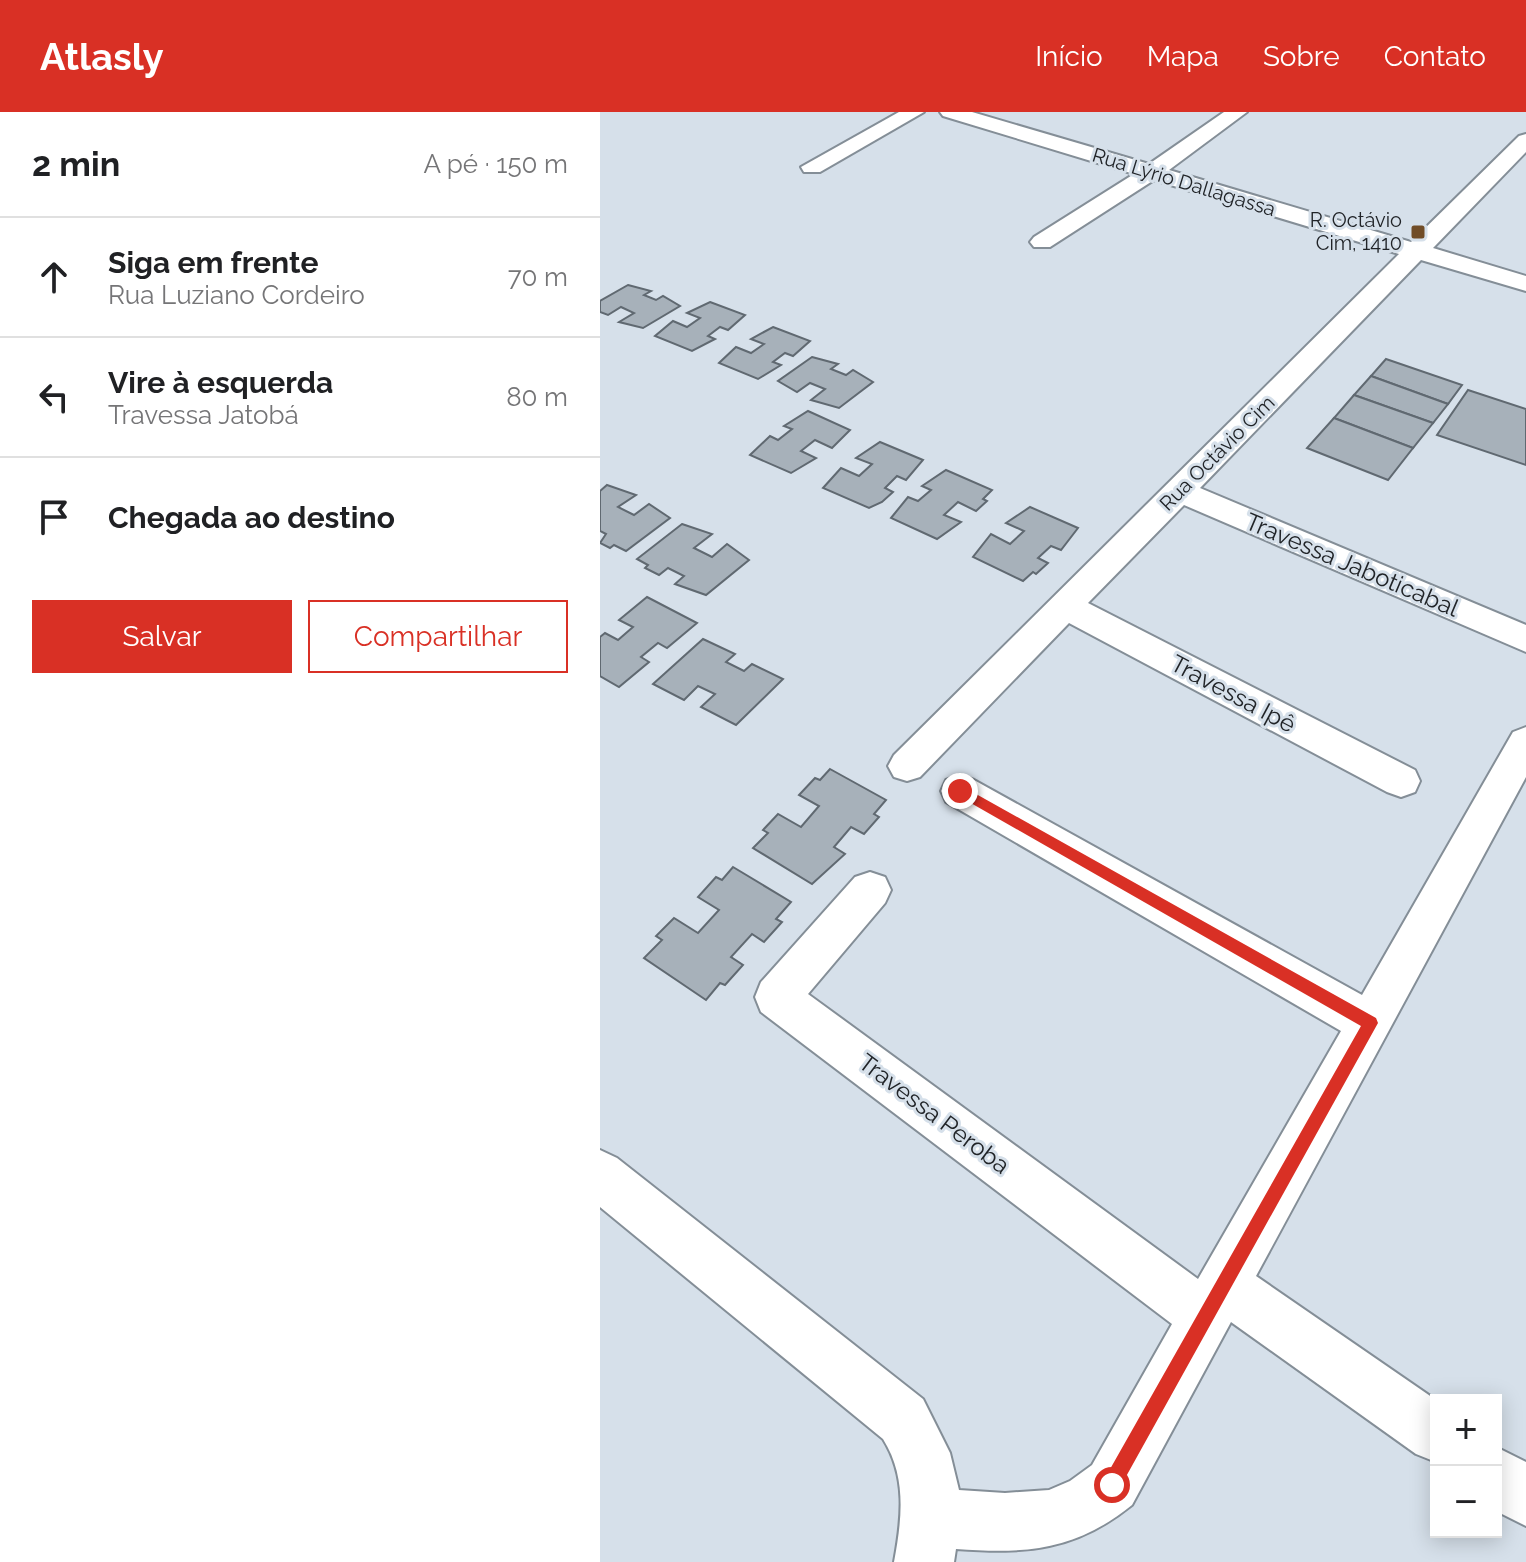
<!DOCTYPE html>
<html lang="pt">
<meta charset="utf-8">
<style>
:root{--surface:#fff;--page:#f6f6f6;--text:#202124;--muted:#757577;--line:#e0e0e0;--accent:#d93025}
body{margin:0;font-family:Raleway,sans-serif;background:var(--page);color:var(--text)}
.controls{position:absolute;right:24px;bottom:24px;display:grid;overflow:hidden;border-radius:0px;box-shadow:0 4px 20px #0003}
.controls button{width:72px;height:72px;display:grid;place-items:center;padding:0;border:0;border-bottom:2px solid var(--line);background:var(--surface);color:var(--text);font:40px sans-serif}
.stop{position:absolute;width:24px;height:24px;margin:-18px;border:6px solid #d93025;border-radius:50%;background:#fff}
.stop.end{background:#d93025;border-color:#fff;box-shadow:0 2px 8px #0008}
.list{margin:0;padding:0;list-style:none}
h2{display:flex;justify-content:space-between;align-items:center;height:104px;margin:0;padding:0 32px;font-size:34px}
h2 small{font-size:26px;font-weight:400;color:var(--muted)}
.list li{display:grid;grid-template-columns:52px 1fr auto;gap:24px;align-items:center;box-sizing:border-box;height:120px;padding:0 32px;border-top:2px solid var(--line)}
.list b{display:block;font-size:30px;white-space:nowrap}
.list p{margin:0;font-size:26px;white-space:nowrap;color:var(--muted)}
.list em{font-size:26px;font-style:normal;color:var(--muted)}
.actions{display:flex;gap:16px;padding:24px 32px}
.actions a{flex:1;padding:18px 0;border:2px solid var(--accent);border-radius:0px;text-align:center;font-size:28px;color:var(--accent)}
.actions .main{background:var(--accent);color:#fff}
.icon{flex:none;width:44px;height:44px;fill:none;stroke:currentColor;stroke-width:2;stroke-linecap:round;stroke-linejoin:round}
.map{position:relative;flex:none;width:926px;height:1450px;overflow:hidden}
header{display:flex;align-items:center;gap:48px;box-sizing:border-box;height:112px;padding:0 40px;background:var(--accent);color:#fff}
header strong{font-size:38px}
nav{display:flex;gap:44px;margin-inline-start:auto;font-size:28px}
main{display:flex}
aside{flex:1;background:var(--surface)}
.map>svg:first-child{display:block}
</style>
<header>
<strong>Atlasly</strong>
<nav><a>Início</a><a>Mapa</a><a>Sobre</a><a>Contato</a></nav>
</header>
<main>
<aside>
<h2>2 min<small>A pé · 150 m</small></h2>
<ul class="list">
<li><svg class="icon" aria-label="ahead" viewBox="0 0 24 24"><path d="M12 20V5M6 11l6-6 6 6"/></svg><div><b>Siga em frente</b><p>Rua Luziano Cordeiro</p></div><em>70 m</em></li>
<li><svg class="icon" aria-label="left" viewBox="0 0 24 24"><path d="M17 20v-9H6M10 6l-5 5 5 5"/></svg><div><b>Vire à esquerda</b><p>Travessa Jatobá</p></div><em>80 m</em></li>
<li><svg class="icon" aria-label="arrive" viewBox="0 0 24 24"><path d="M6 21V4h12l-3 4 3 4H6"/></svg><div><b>Chegada ao destino</b></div></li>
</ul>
<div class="actions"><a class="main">Salvar</a><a>Compartilhar</a></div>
</aside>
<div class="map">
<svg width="926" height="1450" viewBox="0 0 926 1450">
<rect width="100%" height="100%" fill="#d6e0ea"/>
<g fill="#a7b1ba" stroke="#606971" stroke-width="2">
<polygon points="28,173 51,179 44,183 56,188 63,184 80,194 43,216 19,210 34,201 21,195 8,203 0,200 0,189"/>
<polygon points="110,190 145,203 128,218 120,215 108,224 115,227 92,239 55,224 73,209 87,215 100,206 87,201"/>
<polygon points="173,215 210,229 193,244 185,241 173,250 181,253 158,267 119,251 136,235 151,241 164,232 151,227"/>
<polygon points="212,245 238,252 231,257 246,263 253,258 273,270 239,296 211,288 225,277 210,271 197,280 178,269"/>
<polygon points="786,247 862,273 848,292 771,264"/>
<polygon points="771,264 848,292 833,311 754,283"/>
<polygon points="868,278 926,297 926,353 837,323"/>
<polygon points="754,283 833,311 813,336 734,306"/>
<polygon points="208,299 250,318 232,336 215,328 201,339 216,346 191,361 150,343 170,324 178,328 192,317 184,314"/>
<polygon points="734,306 813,336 788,368 707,336"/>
<polygon points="280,330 323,348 306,368 297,364 285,376 293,380 282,390 269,396 223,376 241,356 259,364 272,352 256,346"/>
<polygon points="346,358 392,378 383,387 387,389 376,399 358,390 344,403 361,410 337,427 291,406 308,385 318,389 331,378 322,374"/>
<polygon points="7,373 36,383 18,395 34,403 49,392 70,406 26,439 14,433 10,436 0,431 6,422 0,419 0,379"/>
<polygon points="430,395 478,416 461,438 451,434 438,446 448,451 436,462 433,460 423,469 373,445 391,422 410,432 424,419 406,411"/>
<polygon points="82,412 112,422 94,436 112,445 127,432 149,448 106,483 75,472 84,464 68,456 59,463 45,456 48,453 37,447"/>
<polygon points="47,485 97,511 67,536 58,531 41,545 49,550 19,575 0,564 0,525 5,521 18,528 33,515 19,508"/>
<polygon points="103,527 135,542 126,550 144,559 152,552 183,567 136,613 101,595 115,582 98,574 84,588 53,572"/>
<polygon points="230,657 286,688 274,702 279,705 264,722 251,715 234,735 245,742 212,772 153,736 168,721 163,718 178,702 201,715 219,694 199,683 215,666 220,668"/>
<polygon points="133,755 191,790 176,807 182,810 164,830 152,822 131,845 143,853 125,873 120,871 106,888 44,846 62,828 56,824 74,806 98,821 119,798 98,785 116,765 122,768"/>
</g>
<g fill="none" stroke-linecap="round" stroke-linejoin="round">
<defs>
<g id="minor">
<polygon points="299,0 324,0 220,60 204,60 201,55"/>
<polygon points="340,0 372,0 549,52 624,0 647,0 569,58 811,130 919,24 926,22 926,40 833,136 926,164 926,179 821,148 600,376 926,513 926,540 584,393 488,491 815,658 820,669 815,680 801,685 787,680 469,511 320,665 307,669 294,665 288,654 294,643 799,142 554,68 450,135 434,135 430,130 434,125 534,62 343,4"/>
<path d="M 926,615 L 926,665 L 656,1164 L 836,1288 L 836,1350 L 816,1342 L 631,1210 L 532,1393 C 475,1439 427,1442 356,1437 L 354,1450 L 294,1450 C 302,1407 307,1365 283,1327 L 0,1095 L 0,1038 L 17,1046 L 323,1287 L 350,1341 L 359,1378 L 405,1381 L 449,1378 L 470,1369 L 492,1353 L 572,1212 L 161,900 L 155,885 L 161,870 L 255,765 L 270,760 L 285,765 L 291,778 L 285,791 L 208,882 L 598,1167 L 741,919 L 346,690 L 341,679 L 346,668 L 360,663 L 374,668 L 762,883 L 913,620 Z"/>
<polygon points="896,1335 926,1350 926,1414 896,1399"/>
</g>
</defs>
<use href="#minor" stroke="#848e97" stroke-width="4"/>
<use href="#minor" fill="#fff" fill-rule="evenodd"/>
</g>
<polygon fill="#d93025" points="360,673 776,906 778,911 518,1379 512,1382 505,1379 505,1366 761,914 355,682 355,675"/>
<rect fill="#714d27" stroke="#d6e0ea" stroke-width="3" x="810" y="112" width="16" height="16" rx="4"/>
<g text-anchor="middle" stroke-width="6" stroke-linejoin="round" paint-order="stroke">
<g font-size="20" fill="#212428" stroke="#d6e0ea">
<text transform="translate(584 70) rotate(17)" y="7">Rua Lýrio Dallagassa</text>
<text transform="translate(617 341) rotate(-45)" y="7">Rua Octávio Cim</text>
</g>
<g font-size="20" fill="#212428" stroke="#d6e0ea" text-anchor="end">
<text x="802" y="115">R. Octávio<tspan x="802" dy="23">Cim, 1410</tspan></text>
</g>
<g font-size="24" fill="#212428" stroke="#d6e0ea">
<text transform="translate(752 453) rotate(23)" y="8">Travessa Jaboticabal</text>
<text transform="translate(633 582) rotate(28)" y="8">Travessa Ipê</text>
<text transform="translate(334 1002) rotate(37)" y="8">Travessa Peroba</text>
</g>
</g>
</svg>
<div class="controls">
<button>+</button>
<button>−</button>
</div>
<div class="stop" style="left:512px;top:1373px"></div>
<div class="stop end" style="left:360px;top:679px"></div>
</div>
</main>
